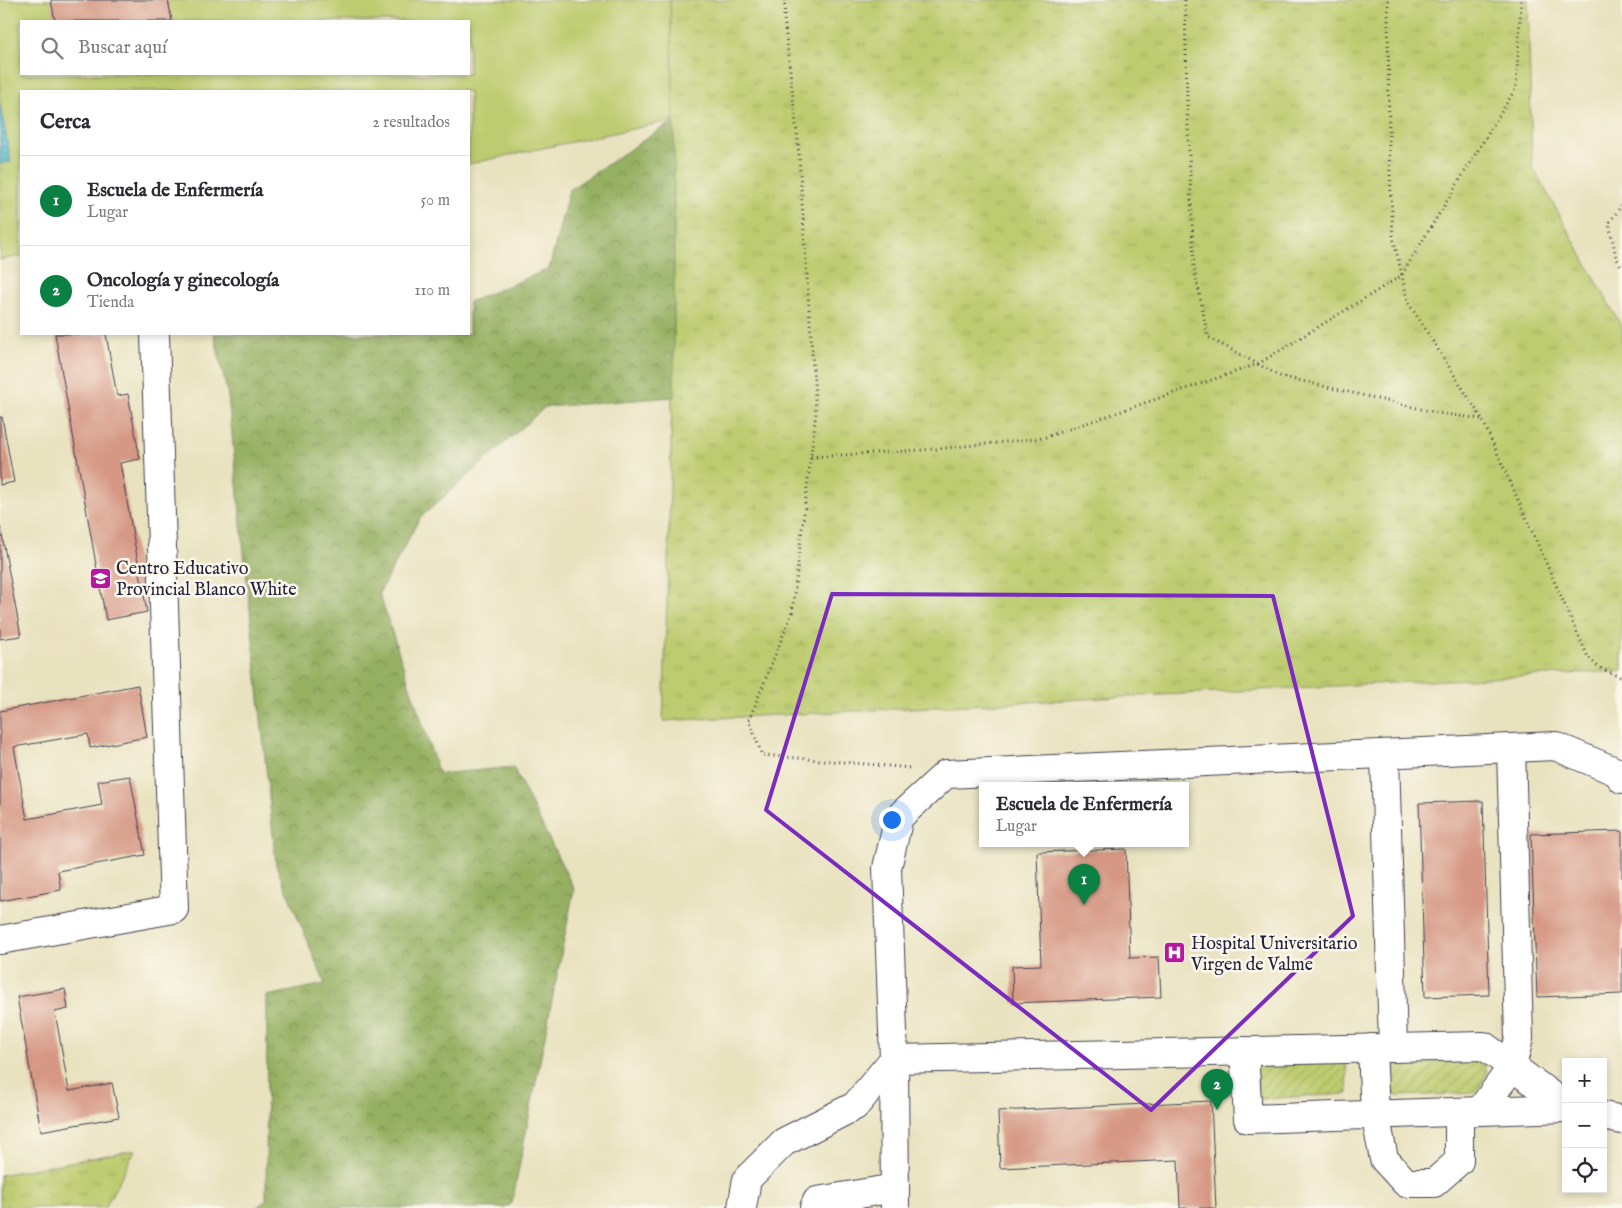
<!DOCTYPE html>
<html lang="es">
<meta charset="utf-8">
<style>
:root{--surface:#fff;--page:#f7f7f7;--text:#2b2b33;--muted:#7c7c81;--line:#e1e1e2;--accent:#0b8043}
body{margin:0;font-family:"IM FELL English",serif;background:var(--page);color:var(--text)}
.controls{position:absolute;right:15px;bottom:15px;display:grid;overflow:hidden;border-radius:0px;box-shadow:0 2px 8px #0003}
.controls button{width:45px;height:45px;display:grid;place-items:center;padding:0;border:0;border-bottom:1px solid var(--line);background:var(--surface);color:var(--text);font:25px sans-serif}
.you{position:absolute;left:891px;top:819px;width:18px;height:18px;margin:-12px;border:4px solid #fff;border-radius:50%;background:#1a73e8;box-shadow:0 0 0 8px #1a73e833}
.badge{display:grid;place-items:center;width:32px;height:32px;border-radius:50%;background:var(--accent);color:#fff;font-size:16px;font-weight:700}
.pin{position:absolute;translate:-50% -41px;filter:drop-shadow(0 1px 2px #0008)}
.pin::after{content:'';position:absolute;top:26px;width:18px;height:15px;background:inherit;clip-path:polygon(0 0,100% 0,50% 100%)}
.popup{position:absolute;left:979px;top:782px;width:210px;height:65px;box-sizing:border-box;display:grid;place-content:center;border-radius:0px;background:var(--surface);filter:drop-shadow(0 1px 4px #0005);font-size:16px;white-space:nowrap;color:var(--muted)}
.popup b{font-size:19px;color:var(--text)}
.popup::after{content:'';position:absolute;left:50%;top:100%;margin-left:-10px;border:10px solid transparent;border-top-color:var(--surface)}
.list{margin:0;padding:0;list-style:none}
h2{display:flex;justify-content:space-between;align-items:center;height:65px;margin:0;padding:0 20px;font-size:21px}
h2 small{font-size:16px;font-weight:400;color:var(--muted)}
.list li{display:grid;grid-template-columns:32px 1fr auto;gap:15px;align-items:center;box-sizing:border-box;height:90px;padding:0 20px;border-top:1px solid var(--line)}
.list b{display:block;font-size:19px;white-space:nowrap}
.list p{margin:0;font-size:16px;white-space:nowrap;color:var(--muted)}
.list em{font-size:16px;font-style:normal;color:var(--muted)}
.icon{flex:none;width:28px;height:28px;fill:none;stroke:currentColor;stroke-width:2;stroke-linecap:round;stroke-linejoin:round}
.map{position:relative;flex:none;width:1622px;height:1208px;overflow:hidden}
.search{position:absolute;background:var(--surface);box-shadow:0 2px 8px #0003;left:20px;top:20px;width:450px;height:55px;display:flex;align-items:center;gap:12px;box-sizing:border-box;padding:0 18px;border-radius:0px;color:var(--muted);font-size:19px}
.panel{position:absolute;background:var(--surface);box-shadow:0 2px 8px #0003;left:20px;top:90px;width:450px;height:245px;border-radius:0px}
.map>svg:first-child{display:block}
</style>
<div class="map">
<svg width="1622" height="1208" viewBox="0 0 1622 1208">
<defs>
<pattern id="grass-tufts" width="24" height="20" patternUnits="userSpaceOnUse" patternTransform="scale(1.25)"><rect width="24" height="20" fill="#bdcc6f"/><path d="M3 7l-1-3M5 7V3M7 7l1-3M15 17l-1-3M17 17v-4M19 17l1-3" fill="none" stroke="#a2af61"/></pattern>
<pattern id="forest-crowns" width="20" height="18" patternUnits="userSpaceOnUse" patternTransform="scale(1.25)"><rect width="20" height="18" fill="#96b062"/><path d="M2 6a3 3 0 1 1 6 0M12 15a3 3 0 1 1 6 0" fill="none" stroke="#7a8f52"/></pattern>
<pattern id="garden-furrows" width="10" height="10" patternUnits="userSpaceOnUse" patternTransform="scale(1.25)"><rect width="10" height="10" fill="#bdcc6f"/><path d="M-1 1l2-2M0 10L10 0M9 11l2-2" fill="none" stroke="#a2af61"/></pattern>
<pattern id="water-rules" width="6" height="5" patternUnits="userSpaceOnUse" patternTransform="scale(1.25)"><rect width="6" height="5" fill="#50b9cd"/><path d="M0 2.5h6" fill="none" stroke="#4296a8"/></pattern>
</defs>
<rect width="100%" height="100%" fill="#fbf7ec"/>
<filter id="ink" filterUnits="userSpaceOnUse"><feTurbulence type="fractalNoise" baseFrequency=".02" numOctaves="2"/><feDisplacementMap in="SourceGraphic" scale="10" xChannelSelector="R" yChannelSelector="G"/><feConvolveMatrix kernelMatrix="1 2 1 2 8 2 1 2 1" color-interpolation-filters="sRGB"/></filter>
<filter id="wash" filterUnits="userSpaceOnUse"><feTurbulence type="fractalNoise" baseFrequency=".0096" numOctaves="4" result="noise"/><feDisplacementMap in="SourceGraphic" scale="20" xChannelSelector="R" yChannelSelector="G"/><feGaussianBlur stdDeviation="1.12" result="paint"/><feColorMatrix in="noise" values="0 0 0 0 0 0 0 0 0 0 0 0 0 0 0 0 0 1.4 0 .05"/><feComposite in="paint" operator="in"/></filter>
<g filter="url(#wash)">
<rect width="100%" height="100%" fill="#e9e2bf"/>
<g fill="url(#grass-tufts)" stroke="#707755">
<path d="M 670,0 L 1528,0 L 1532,166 L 1622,327 L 1622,671 L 663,721 C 671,481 678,241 670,0 Z"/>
<polygon points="135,1150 105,1208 0,1208 0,1175"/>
</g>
<polygon fill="url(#forest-crowns)" stroke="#5c694e" points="674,120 674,397 545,407 420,518 379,593 439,774 513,767 574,889 512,1203 506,1208 256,1208 266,1200 267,996 325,984 276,865 228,396 214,334 469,334 469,302 549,269 569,190"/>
<g fill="url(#garden-furrows)" stroke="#707755">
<polygon points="1396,1055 1480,1056 1487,1073 1476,1093 1396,1096 1383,1076"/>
<polygon points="1346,1057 1348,1094 1258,1099 1256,1061"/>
</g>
<path fill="#bdcc6f" stroke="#707755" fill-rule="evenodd" d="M 0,0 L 670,0 L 674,120 L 469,164 L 469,91 L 21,91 L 21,256 L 0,260 ZM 21,21 L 469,21 L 469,74 L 21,74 Z"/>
<polygon fill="url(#water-rules)" stroke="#396e84" points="0,103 11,162 0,164"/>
<g id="blocks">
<g fill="#d69884">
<polygon points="51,0 168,0 172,21 55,21"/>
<polygon points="55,334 106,334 117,396 128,394 140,459 120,463 147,612 106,620"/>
<polygon points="0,417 2,417 14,482 0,485"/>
<polygon points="0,525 21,636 0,639"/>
<polygon points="138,685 147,737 90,748 88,734 14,747 27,819 102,805 98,781 130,776 145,855 58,871 61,890 0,901 0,711"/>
<polygon points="1483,801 1489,995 1425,997 1419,803"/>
<polygon points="1622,831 1622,994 1537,997 1531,834"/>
<polygon points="1126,849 1130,958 1159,957 1161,997 1013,1003 1012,966 1041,965 1037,852"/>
<polygon points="65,989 68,1009 55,1012 69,1091 112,1083 119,1117 41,1131 17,997"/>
<polygon points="1211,1101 1216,1208 1180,1208 1178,1160 1000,1168 998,1111"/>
</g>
</g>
</g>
<g filter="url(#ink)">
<use href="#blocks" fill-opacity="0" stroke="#403f4f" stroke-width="1"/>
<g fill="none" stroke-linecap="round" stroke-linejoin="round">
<defs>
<g id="minor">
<polyline points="1385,754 1393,1048"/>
<polyline points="0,940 174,909 155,334"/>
<polyline points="1372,1048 1375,1114 1384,1159 1406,1183 1434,1183 1459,1161 1459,1112"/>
<polyline points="1244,1051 1248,1119 1566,1108"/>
<polyline points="1480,1111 1512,1067 1519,1038 1511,748"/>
<polyline points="1603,1116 1622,1120"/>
<polyline points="742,1208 747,1179 784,1142 855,1106 894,1059 1484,1046 1566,1106"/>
<polyline points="814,1208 817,1201 895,1188"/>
<polyline points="895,1208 894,1059 887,868 899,817 946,774 1555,746 1617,772 1622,779"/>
</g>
</defs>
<use href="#minor" stroke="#403f4f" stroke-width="30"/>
<g stroke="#403f4f" stroke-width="3" stroke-dasharray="1 4" stroke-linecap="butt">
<polyline points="785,0 784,18 798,142 816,413 792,613 749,720 762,755 911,768"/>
<polyline points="1185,0 1187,104 1194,267 1208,337 1280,376 1438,413 1482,419"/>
<polyline points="1388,0 1389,151 1393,237 1408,302 1482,419 1588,657 1598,667 1622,678"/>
<polyline points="1622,205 1609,223 1616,257 1622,268"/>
<polyline points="811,457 936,449 1043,438 1258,364 1401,276 1516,88 1521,0"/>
</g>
<use href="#minor" stroke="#fff" stroke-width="28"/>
</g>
</g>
<path fill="none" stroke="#7b2cbf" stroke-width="4" stroke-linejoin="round" d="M 832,594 L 1273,596 L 1353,916 L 1151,1110 L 766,810 Z"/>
<defs>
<symbol id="university-square" viewBox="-11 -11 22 22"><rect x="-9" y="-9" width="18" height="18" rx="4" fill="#b5179e" stroke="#fbf7ec"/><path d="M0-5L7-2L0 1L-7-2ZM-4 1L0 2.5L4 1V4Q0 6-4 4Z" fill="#fff"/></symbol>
<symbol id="hospital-square" viewBox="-11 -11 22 22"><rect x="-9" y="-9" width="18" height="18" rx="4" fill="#b5179e" stroke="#fbf7ec"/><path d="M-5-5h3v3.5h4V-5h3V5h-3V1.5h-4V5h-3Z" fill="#fff"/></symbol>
</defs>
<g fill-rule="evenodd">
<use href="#university-square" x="88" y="566" width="25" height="25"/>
<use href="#hospital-square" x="1162" y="940" width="25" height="25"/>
</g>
<g text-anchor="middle" stroke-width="5" stroke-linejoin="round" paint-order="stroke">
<g font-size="18" fill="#22223b" stroke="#fbf7ec" text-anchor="start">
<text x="116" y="574">Centro Educativo<tspan x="116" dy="21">Provincial Blanco White</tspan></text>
<text x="1191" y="949">Hospital Universitario<tspan x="1191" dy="21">Virgen de Valme</tspan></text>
</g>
</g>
</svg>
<div class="controls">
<button>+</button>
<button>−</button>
<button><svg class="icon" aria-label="locate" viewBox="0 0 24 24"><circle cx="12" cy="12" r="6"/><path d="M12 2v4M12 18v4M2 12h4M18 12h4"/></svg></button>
</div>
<div class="you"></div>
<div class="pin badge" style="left:1084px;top:905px">1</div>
<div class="popup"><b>Escuela de Enfermería</b>Lugar</div>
<div class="pin badge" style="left:1217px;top:1110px">2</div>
<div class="search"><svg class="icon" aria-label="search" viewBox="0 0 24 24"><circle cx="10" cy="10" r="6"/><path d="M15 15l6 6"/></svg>Buscar aquí</div>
<section class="panel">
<h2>Cerca<small>2 resultados</small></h2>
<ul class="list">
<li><span class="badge">1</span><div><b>Escuela de Enfermería</b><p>Lugar</p></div><em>50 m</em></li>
<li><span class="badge">2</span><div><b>Oncología y ginecología</b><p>Tienda</p></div><em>110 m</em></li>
</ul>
</section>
</div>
